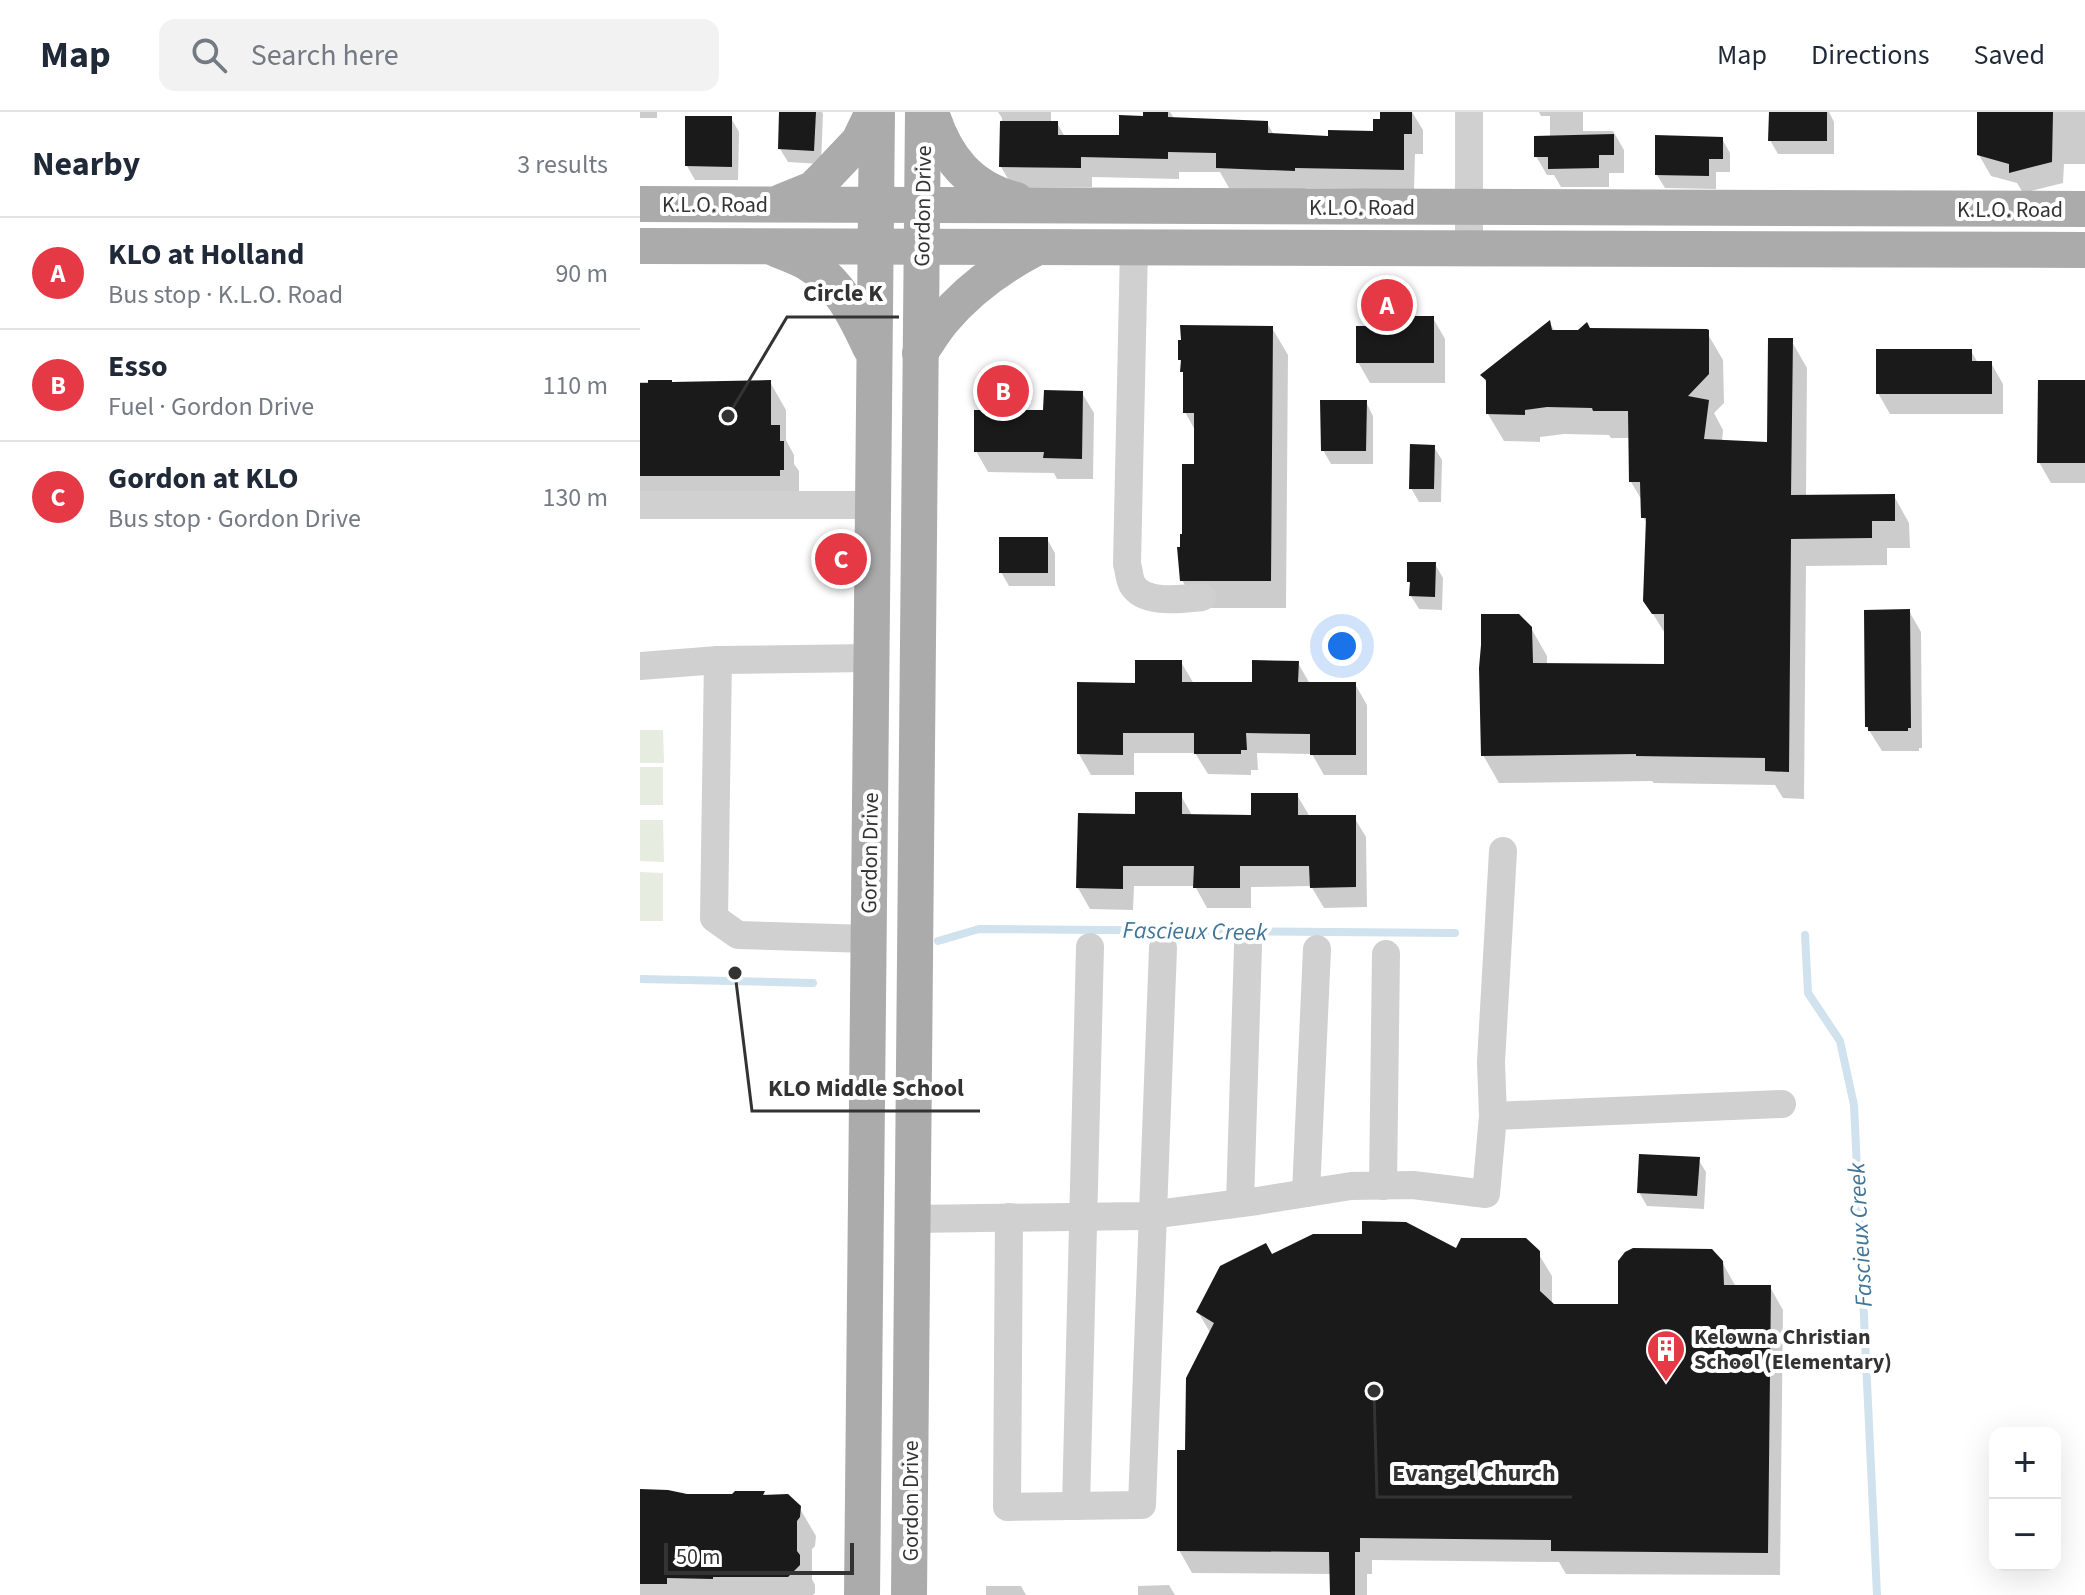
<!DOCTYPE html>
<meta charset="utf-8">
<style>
:root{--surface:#fff;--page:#f2f2f3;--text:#1f2937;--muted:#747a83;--line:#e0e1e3;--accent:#e63946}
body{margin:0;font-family:"Source Sans 3",sans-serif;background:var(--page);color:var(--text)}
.controls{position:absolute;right:24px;bottom:24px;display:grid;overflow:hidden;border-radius:16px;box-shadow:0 8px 32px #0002}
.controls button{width:72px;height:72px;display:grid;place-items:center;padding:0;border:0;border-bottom:2px solid var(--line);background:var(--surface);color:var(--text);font:40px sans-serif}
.scale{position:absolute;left:24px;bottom:20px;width:190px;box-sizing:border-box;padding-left:8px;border:4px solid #333;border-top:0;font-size:22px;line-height:28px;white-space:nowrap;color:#333;-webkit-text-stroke:6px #fff;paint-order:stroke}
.you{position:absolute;left:702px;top:534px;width:28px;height:28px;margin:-20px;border:6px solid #fff;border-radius:50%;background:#1a73e8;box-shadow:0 0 0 12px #1a73e833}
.badge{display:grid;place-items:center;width:52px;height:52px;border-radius:50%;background:var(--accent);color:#fff;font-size:26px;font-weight:700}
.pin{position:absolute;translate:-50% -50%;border:4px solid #fff;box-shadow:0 2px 8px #0006}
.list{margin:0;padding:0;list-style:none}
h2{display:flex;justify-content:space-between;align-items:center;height:104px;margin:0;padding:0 32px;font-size:34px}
h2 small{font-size:26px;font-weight:400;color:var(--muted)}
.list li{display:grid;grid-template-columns:52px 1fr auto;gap:24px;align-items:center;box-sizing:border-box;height:112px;padding:0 32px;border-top:2px solid var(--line)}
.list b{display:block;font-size:30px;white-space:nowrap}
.list p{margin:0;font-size:26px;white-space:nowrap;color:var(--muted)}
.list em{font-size:26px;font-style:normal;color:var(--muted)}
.icon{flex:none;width:44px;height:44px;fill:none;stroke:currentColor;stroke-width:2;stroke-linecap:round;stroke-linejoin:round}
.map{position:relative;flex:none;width:1445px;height:1483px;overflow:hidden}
header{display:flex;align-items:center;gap:48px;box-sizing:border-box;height:112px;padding:0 40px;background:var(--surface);border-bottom:2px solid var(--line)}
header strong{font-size:38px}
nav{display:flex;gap:44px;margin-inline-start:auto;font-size:28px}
.search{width:560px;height:72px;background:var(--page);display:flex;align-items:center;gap:20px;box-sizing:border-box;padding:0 28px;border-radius:16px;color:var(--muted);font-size:30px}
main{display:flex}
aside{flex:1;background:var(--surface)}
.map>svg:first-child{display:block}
</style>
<header>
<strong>Map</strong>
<div class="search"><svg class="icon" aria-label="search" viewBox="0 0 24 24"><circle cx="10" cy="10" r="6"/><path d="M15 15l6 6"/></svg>Search here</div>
<nav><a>Map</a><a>Directions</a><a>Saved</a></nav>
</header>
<main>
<aside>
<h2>Nearby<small>3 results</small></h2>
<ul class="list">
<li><span class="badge">A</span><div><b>KLO at Holland</b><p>Bus stop · K.L.O. Road</p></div><em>90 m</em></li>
<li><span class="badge">B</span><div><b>Esso</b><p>Fuel · Gordon Drive</p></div><em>110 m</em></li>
<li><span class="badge">C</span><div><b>Gordon at KLO</b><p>Bus stop · Gordon Drive</p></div><em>130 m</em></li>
</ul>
</aside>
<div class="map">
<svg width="1445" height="1483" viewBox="0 0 1445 1483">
<rect width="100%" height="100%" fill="#fff"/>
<g fill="#e6ecdf">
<polygon points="0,618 23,618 24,651 0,651"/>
<rect x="0" y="655" width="23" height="38"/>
<polygon points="0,708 23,708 24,750 0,749"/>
<polygon points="0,760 23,761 23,809 0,809"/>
</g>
<g fill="#0003">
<polygon points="0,0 17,0 17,6 0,6 0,80"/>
<polygon points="141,0 182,0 183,2 181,52 148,50 140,37"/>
<polygon points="358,0 411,0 411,11 417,11 425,25 481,25 505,6 505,0 530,0 535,8 627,11 634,23 690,26 735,21 742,9 742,0 772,0 783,18 783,42 775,42 774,78 666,76 665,79 589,76 580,60 539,60 539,67 452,65 452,75 373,75 361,55 362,6"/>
<polygon points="899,0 943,0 943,19 973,19 984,38 984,61 969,61 969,75 921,75 914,63 907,63 896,44 910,25 910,4 901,4"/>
<polygon points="1131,0 1189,0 1194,10 1194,42 1138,42 1130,28"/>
<polygon points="1339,0 1445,0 1445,52 1424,52 1423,71 1383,81 1377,71 1351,64 1339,43"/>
<polygon points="91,6 99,20 98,68 55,68 47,54"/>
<polygon points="1082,27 1090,41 1090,60 1076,60 1076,77 1025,76 1017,63"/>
<polygon points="793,206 805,227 805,271 730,271 718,250 768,216"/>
<polygon points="910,211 915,220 949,218 1066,219 1083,248 1084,291 1074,301 1083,318 1082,330 1129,332 1151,228 1167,256 1166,385 1254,384 1269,411 1270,436 1247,436 1247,453 1166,454 1164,687 1143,686 1135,673 1014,671 1012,669 859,671 843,643 891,516 907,544 907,554 1026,554 1026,523 1005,489 1008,413 1003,405 1003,390 991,370 990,326 971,326 969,323 924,322 900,325 900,330 864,329 848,302 848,274 842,263"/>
<polygon points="632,216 648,243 646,496 558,496 542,468 542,437 556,354 556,320 545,300 545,264 540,247"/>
<polygon points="1331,239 1338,251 1351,251 1363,272 1363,302 1250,302 1238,281"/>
<polygon points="0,270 31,270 33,272 130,270 146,298 146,328 154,343 154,352 159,359 159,386 0,391"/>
<polygon points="1445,270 1445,371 1411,371 1399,350"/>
<polygon points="442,281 454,301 453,367 417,367 414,361 348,360 336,339"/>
<polygon points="726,290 733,304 733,352 691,352 683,338"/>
<polygon points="794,335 802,348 801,390 779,390 771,376"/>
<polygon points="407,427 415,441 415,474 369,474 361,460"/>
<polygon points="795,452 803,466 802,498 779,497 771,484 771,474 769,469"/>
<polygon points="1269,499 1281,520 1282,636 1279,636 1279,639 1242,639 1227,615"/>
<polygon points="541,550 554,572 614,572 658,551 670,572 715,572 727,593 727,663 684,663 672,642 617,641 618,658 611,658 611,663 568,662 555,641 494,641 494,663 451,663 439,642 497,573"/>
<polygon points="540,682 553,705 613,705 657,683 670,705 714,705 726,725 727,795 684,796 671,774 611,775 611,796 567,796 555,774 494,774 493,798 450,797 438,776 497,704"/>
<polygon points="1058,1047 1066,1060 1064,1097 1007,1094 999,1080"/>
<polygon points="817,1138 898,1141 912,1164 912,1194 980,1194 1082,1150 1096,1175 1130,1175 1143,1198 1140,1463 926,1462 919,1450 732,1448 732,1462 727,1462 727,1483 692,1483 692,1462 552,1461 539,1438 547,1340 571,1222 558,1200 631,1144"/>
<polygon points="0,1381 62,1384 124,1381 126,1385 159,1395 176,1424 175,1434 172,1437 172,1467 175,1473 175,1481 173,1483 0,1483"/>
<polygon points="529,1473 535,1483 498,1483 498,1474"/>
<polygon points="346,1474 381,1474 386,1483 346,1483"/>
</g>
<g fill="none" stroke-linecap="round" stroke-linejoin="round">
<g stroke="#cfe2ee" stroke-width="8">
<polyline points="1165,823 1168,881 1200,929 1214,993 1237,1483"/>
<polyline points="298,829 339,817 815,821"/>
<polyline points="0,867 173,871"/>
</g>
</g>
<g fill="#1a1a1a">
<polygon points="139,0 176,0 174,39 138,37"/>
<polygon points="503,0 528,0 528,5 628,9 628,21 688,24 688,18 733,19 733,7 740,7 740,0 772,0 772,22 764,22 764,58 655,56 655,59 576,56 576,41 528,40 528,47 441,45 441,56 359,55 360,9 418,9 418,23 479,23 479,3 503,4"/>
<polygon points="1129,0 1187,0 1187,29 1128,29"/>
<polygon points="1337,0 1413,0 1412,50 1369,61 1369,52 1337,43"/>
<polygon points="45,4 92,4 92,55 45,54"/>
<polygon points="974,22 974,43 959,43 959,56 908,57 908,45 894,45 894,24"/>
<polygon points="1015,23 1083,25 1083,47 1069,47 1069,64 1015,63"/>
<polygon points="766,204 794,204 794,251 716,251 716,214 766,214"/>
<polygon points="910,208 912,218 938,218 947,210 950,216 1067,217 1069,218 1069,262 1048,284 1069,288 1064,327 1127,330 1128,226 1153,226 1151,383 1255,382 1255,409 1232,409 1232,426 1151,427 1149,660 1125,659 1125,646 996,644 996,642 841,644 839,556 841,533 841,502 879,502 892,515 893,551 1024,552 1024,502 1012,502 1003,489 1006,406 1001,406 1000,370 989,370 988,299 953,299 952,296 907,295 885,298 885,303 846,302 846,268 840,263"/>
<polygon points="540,213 633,214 631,469 540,469 537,435 540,435 540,422 542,422 542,352 554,352 554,301 543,301 543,260 540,260 541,248 538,248 538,228 541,228"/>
<polygon points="1236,237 1332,237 1332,249 1352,249 1352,282 1236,282"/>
<polygon points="8,268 32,268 32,270 131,268 131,313 140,313 140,329 144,329 144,358 140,358 140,364 0,364 0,271 8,271"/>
<polygon points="1398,268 1445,268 1445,351 1397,351"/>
<polygon points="404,278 443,279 442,347 403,346 404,340 334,340 334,298 403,298"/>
<polygon points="680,288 727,288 726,339 681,339"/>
<polygon points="770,332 795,333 794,377 769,377"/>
<rect x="359" y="425" width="49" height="36"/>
<polygon points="767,450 796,450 795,485 769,484 770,470 767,470"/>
<polygon points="1270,497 1271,616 1268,616 1268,619 1228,619 1228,615 1225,615 1224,498"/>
<polygon points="495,548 542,548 542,570 612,570 612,548 659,549 658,570 716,570 716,643 670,643 670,622 606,621 607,638 601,638 601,642 554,642 554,621 483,621 483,643 437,642 437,570 495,571"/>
<polygon points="495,680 542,680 542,702 611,703 611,681 658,681 658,703 716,703 716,775 670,776 669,754 600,754 600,776 553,776 554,754 483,754 483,777 436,776 438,701 495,702"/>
<polygon points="999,1042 1060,1045 1057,1084 997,1081"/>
<polygon points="722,1109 766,1110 816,1136 821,1126 886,1126 900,1139 900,1179 914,1192 978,1192 978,1149 985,1140 993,1136 1072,1137 1083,1149 1084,1173 1131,1173 1128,1441 911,1439 911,1428 720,1426 720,1440 715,1440 715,1483 690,1483 689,1440 537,1439 537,1338 545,1338 546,1266 574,1211 556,1200 580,1154 626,1131 632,1142 673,1122 722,1122"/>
<polygon points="0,1377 28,1378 47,1382 92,1382 95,1379 125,1379 123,1383 148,1382 161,1394 160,1405 157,1409 157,1439 160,1443 160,1453 148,1465 73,1465 73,1467 27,1466 27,1472 0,1472"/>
</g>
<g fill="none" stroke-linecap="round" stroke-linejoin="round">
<g stroke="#d0d0d0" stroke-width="28">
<polyline points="829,0 829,136"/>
<path d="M 494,135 L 487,452 C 489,458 489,466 492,472 C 503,493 542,487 562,485"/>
<polyline points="0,393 232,393"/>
<polyline points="78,548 74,806 98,823 228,827"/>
<polyline points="0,554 78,548 230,546"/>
<polyline points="853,1004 1142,992"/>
<polyline points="743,1074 746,842"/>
<polyline points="666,1081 677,837"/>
<polyline points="600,1091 608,834"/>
<polyline points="369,1105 367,1395 502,1393 523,836"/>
<polyline points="272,1107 502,1104 617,1089 711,1074 773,1073 846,1082 853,1004 851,950 863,739"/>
<polyline points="436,1394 450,835"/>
</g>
<g stroke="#ababab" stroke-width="36">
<path d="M 291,0 C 305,45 329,76 376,88"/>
<polyline points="141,90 173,77 185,65 219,29 233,0"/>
<polyline points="0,92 1445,97"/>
<polyline points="0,134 1445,138"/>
<path d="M 136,137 C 146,141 157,145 166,150 C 198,168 215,203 230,235"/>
<path d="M 280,241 C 287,230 294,219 302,209 C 327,179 361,154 396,136"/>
<polyline points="222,1483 237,0"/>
<polyline points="269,1483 283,0"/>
</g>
</g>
<defs>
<symbol id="building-pin" viewBox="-11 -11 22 30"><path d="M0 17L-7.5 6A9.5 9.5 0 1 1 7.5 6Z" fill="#e63946" stroke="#fff"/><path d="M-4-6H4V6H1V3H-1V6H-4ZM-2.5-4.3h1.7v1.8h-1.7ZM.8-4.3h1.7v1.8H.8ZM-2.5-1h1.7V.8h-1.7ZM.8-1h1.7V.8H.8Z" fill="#fff"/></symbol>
</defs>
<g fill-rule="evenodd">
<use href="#building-pin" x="1004" y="1215" width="44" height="60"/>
</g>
<g text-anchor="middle" stroke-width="8" stroke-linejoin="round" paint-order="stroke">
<g font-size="22" fill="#333" stroke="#fff">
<text x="75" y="100">K.L.O. Road</text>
<text transform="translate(282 94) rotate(-89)" y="8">Gordon Drive</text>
<text x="722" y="103">K.L.O. Road</text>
<text x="1370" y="105">K.L.O. Road</text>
<text transform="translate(229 741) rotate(-89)" y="8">Gordon Drive</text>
<text transform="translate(270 1389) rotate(-90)" y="8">Gordon Drive</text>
</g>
<g font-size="22" font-weight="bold" fill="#333" stroke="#fff" text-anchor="start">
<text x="1054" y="1232">Kelowna Christian<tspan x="1054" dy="25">School (Elementary)</tspan></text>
</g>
<g font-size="24" font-style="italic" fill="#3f7597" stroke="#fff">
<text transform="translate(555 819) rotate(1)" y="8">Fascieux Creek</text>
<text transform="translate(1220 1123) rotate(-93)" y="8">Fascieux Creek</text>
</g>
</g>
<path fill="none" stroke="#333" stroke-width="3" d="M88 304L147 205H259M95 861L112 999H340M734 1279L737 1385H932"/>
<g fill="#333" stroke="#fff" stroke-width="3">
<circle cx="88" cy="304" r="8"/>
<circle cx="95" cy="861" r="8"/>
<circle cx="734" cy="1279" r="8"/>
</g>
<g font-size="24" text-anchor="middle" font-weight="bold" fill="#333" stroke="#fff" stroke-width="8" stroke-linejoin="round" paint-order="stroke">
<text x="203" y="189">Circle K</text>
<text x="226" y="984">KLO Middle School</text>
<text x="834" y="1369">Evangel Church</text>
</g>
</svg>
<div class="controls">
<button>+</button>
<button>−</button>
</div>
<div class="scale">50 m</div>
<div class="you"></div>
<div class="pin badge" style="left:747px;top:193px">A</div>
<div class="pin badge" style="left:363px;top:279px">B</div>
<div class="pin badge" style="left:201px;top:447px">C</div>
</div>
</main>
